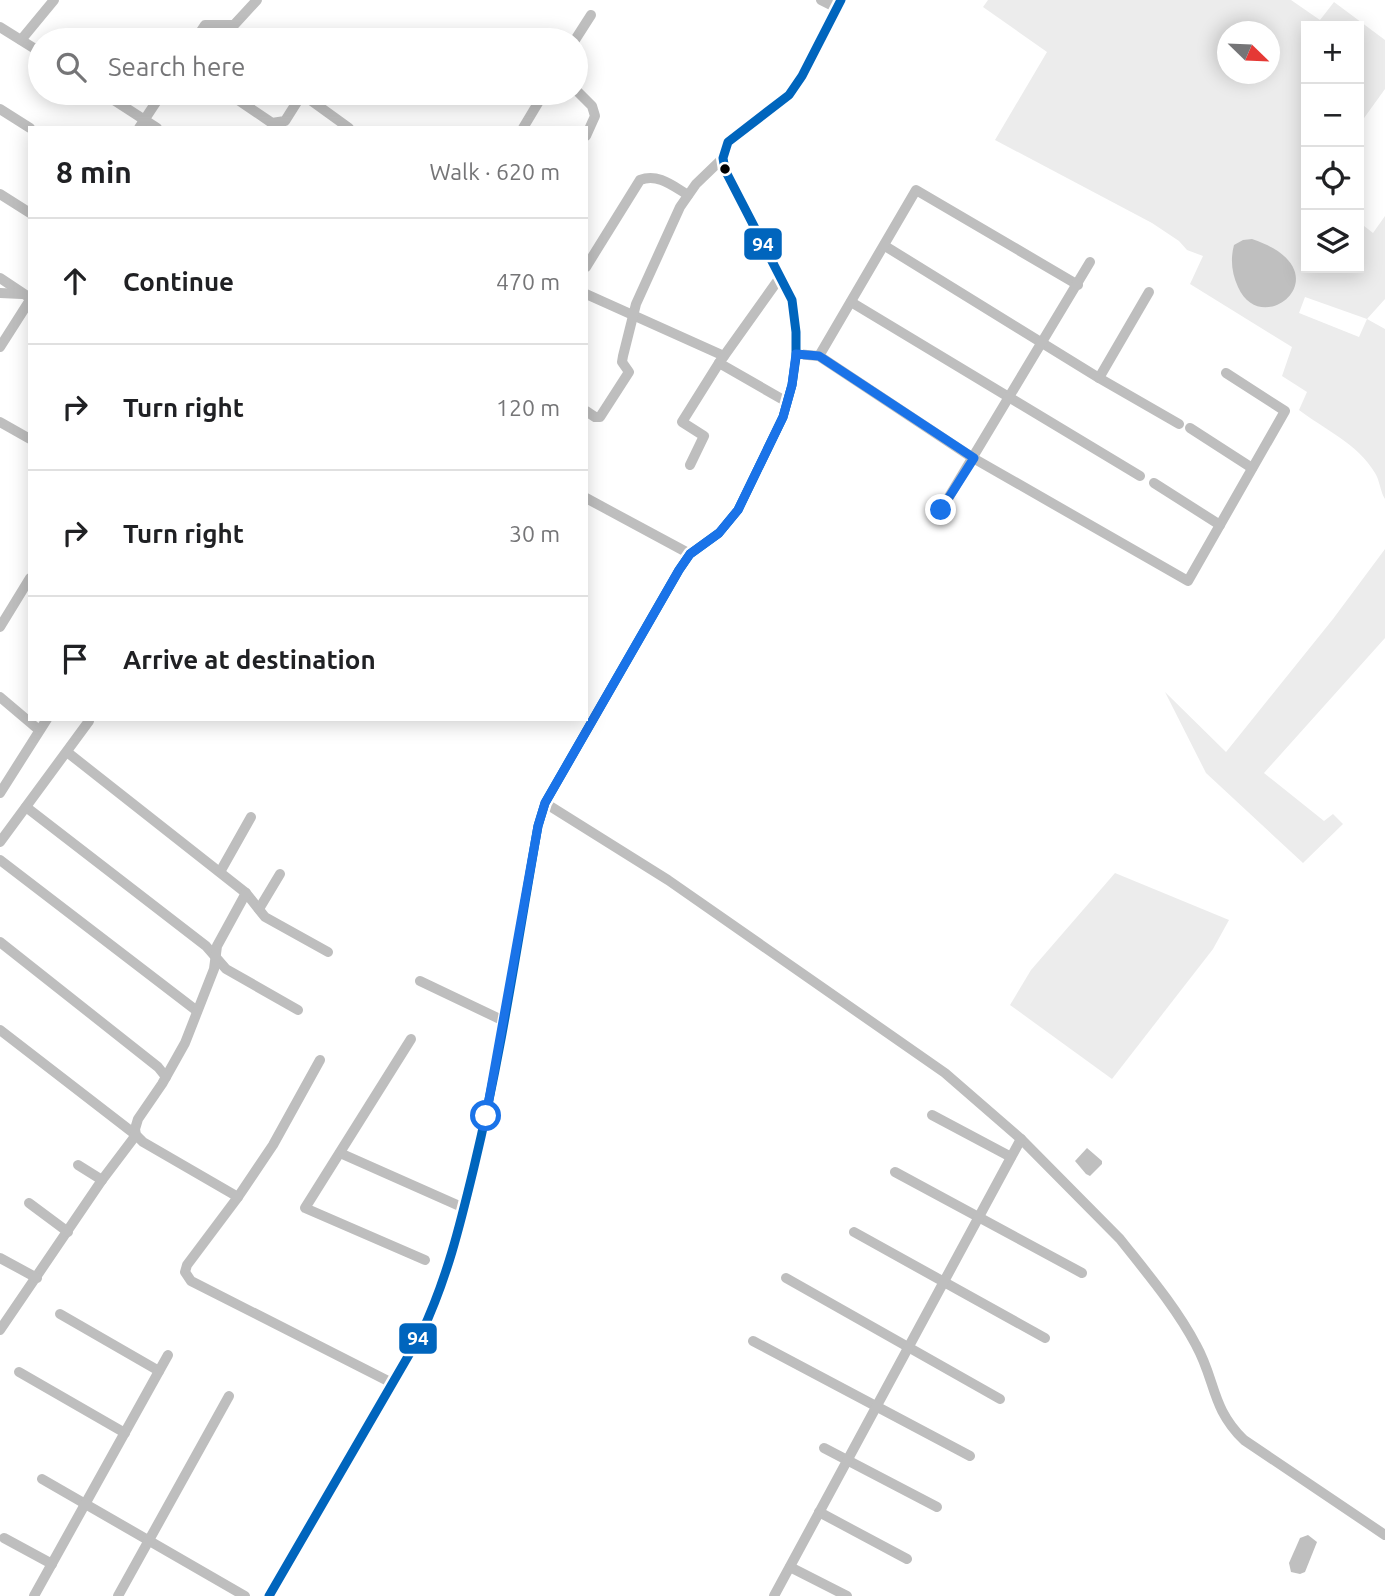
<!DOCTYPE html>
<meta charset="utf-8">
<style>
:root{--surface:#fff;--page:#f2f2f2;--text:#202124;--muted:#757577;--line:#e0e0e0}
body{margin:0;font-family:Ubuntu,sans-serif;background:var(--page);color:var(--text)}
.controls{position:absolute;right:21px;top:21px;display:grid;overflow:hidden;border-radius:0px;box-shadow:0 4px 18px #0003}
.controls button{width:63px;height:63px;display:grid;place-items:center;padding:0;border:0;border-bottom:2px solid var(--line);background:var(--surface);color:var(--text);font:35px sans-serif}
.compass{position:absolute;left:1217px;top:21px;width:63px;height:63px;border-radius:50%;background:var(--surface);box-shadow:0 4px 18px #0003;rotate:113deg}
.stop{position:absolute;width:21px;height:21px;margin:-16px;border:5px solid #1a73e8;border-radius:50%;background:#fff}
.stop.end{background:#1a73e8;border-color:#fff;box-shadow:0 2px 7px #0008}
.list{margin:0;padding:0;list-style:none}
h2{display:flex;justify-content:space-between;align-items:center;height:91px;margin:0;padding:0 28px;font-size:30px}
h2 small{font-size:23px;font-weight:400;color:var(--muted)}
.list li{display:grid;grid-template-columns:46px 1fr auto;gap:21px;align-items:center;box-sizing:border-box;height:126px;padding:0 28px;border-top:2px solid var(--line)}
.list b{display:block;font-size:26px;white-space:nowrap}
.list em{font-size:23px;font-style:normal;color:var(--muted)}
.icon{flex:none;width:38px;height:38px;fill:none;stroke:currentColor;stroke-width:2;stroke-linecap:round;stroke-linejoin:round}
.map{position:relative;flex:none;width:1385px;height:1596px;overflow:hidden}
.search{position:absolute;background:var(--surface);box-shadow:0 4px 18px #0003;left:28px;top:28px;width:560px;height:77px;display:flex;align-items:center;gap:18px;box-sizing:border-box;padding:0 24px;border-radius:38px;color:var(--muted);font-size:26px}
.panel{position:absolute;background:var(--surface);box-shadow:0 4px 18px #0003;left:28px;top:126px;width:560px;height:595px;border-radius:0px}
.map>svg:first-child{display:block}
</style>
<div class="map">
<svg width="1385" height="1596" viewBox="0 0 1385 1596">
<rect width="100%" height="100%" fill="#fff"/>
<g fill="#ececec" fill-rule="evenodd">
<path d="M 988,0 L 1291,0 L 1320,20 L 1334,2 L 1385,40 L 1385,89 L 1359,125 L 1359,26 L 1306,26 L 1306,268 L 1359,268 L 1359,222 L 1373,233 L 1385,216 L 1385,299 L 1367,319 L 1385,329 L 1385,499 C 1380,491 1380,481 1375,473 C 1358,444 1324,429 1299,410 L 1307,392 L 1282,376 L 1292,347 L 1190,284 L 1203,256 L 1187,250 L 1179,241 L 1152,223 L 995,140 L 1047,52 L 983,7 ZM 1228,32 L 1270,32 L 1270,74 L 1228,74 ZM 1305,297 L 1367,319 L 1359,337 L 1299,313 Z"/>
<polygon points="1385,549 1385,638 1264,773 1324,821 1333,814 1343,824 1303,863 1206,773 1165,692 1226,752 1333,619"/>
<polygon points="1115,873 1229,920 1213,949 1112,1079 1010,1005 1031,970"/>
</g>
<g fill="#bfbfbf">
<path d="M 1252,239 C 1347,271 1262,342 1238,287 C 1232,274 1230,260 1234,245 L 1243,240 Z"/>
<polygon points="1087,1148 1102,1161 1102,1164 1090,1176 1086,1174 1075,1161"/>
<polygon points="1308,1535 1317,1542 1305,1572 1300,1574 1291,1572 1289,1563 1300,1538"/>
</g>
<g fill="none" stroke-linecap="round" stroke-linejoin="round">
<g stroke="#bebebe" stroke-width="10">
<polyline points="821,0 837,8"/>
<polyline points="0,27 40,52"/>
<polyline points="21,40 54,0"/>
<polyline points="195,40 205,25 234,25 257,0"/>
<polyline points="575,40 591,15"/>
<polyline points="576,90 592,106 595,116 586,136"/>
<polyline points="103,93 157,128"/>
<polyline points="228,93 272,123 285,121 302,94 349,128"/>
<polyline points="0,109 30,128"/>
<polyline points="139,128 162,93"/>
<polyline points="523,128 544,93"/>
<polyline points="0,194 30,213"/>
<polyline points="885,246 1099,378 1179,424"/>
<path d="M 586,267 L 640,180 C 658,173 673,186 688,195"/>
<polyline points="0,278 30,298"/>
<polyline points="0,293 22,294"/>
<polyline points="586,294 724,356"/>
<polyline points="851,302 1140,476"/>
<polyline points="0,347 30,300"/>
<polyline points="796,354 819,356 973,458 1188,581 1285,411 1226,373"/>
<polyline points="819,356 916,190 1078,285"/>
<polyline points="719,363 787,402"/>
<polyline points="1099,378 1149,292"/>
<polyline points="586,411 595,417 600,417 629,372 622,362 623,356 636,304 680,207 696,184 723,158"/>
<polyline points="0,422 30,439"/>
<polyline points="1190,428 1252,468"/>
<polyline points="690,465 704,436 682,422 719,363 781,276"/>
<polyline points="1154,483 1220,525"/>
<polyline points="586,498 690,554"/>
<polyline points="941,510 1090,262"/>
<polyline points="0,627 30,578"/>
<polyline points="0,697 39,730"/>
<polyline points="67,752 246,893 265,917 328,952"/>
<polyline points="0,793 47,719"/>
<path d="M 545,803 L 668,880 L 945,1073 L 1021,1139 L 1120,1239 C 1146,1272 1176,1307 1196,1345 C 1216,1381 1211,1408 1244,1440 L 1385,1535"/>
<polyline points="26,807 206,946 226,969 298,1010"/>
<polyline points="0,842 89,721"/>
<polyline points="0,860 197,1011"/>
<polyline points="220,872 251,817"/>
<polyline points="259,909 280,874"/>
<polyline points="0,942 158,1067 166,1077"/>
<polyline points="420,981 504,1021"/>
<polyline points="0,1030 136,1135 102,1180 0,1330"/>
<polyline points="411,1039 305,1208 425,1260"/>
<polyline points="320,1060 273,1145 238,1197 187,1265 185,1272 191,1281 392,1383"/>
<polyline points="932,1115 1011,1157"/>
<polyline points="340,1153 464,1208"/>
<polyline points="78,1165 102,1180"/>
<polyline points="895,1172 1082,1273"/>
<polyline points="238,1197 143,1142 136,1135 135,1129 138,1119 162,1084 185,1043 214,969 217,946 246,893"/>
<polyline points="29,1203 68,1232"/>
<polyline points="854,1232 1045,1338"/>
<polyline points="0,1258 37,1278"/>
<polyline points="786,1278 1000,1399"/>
<polyline points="60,1314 159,1371"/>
<polyline points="753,1341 970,1456"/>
<polyline points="19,1372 125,1433"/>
<polyline points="824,1448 937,1507"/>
<polyline points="42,1479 245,1596"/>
<polyline points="819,1512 907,1559"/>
<polyline points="4,1538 52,1564"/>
<polyline points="790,1567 847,1596"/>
<polyline points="34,1596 168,1355"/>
<polyline points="118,1596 229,1396"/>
<polyline points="774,1596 1021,1139"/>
</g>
<path stroke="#bebebe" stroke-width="12" d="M 269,1596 L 421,1334 C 447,1279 460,1225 474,1167 C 501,1055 518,940 538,826 L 545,803 L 679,570 L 690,554 L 719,533 L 738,510 L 783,417 L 792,385 L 796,357 L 796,332 L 792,300 L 725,170 L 723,158 L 728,142 L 789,95 L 802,76 L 841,0"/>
<defs>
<path id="bus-1" d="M 269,1596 L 421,1334 C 447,1279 460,1225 474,1167 C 501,1055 518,940 538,826 L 545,803 L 679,570 L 690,554 L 719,533 L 738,510 L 783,417 L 792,385 L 796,357 L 796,332 L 792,300 L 725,170 L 723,158 L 728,142 L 789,95 L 802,76 L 841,0"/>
</defs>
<use href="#bus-1" stroke="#fff" stroke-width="14"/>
<use href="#bus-1" stroke="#0065bd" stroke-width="9"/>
</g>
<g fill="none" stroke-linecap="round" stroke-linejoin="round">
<polyline stroke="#1a73e8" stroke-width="9" points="486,1116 538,826 545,803 679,570 690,554 719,533 738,510 783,417 792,385 796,354 819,356 974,458 941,510"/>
</g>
<circle fill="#000" stroke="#fff" stroke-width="2.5" cx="725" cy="169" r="6"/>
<g stroke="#fff" stroke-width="2.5">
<rect x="743" y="227" width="40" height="34" rx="7" fill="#0065bd"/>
<rect x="398" y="1322" width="40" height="33" rx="7" fill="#0065bd"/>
</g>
<g font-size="19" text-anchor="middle" font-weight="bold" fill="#fff">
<text x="763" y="251">94</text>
<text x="418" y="1345">94</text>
</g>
</svg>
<div class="controls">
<button>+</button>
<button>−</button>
<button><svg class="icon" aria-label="locate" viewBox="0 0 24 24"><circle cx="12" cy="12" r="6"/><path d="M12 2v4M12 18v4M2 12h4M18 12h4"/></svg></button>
<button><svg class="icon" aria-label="layers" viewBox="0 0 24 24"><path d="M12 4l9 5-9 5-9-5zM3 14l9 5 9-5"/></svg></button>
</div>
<svg class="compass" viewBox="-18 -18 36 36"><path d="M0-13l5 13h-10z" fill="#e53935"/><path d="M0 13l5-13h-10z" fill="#757577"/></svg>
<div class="stop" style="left:486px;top:1116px"></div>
<div class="stop end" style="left:941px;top:510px"></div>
<div class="search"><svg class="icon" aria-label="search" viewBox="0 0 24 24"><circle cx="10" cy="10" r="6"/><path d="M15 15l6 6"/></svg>Search here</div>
<section class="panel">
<h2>8 min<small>Walk · 620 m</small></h2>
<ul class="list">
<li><svg class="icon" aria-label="ahead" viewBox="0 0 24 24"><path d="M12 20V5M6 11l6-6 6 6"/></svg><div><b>Continue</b></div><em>470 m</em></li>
<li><svg class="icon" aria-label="right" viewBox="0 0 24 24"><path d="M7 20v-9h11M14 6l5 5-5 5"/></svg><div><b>Turn right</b></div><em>120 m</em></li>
<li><svg class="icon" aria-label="right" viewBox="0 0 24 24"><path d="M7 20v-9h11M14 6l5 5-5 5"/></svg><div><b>Turn right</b></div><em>30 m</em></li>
<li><svg class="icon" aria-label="arrive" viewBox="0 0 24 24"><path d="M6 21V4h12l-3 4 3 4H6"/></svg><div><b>Arrive at destination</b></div></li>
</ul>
</section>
</div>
